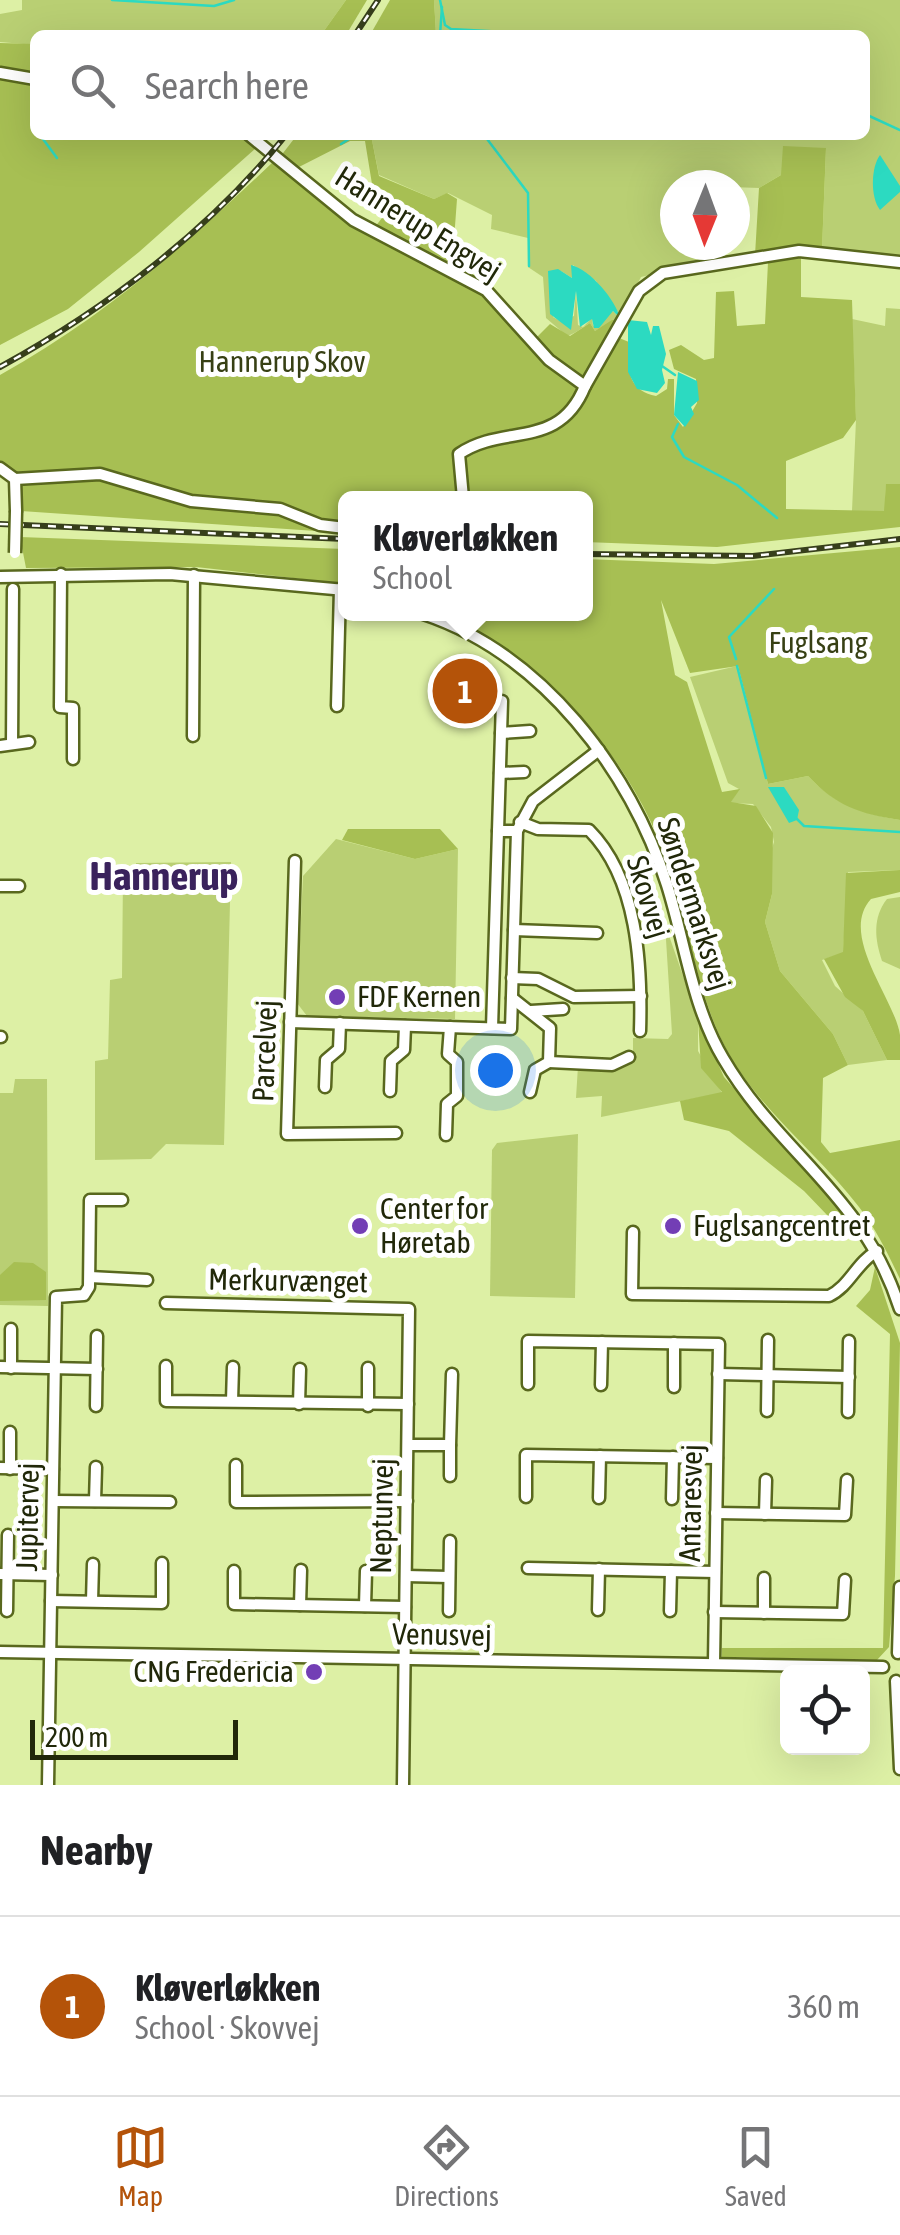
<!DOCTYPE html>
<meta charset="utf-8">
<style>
:root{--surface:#fff;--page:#f6f6f6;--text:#202124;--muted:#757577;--line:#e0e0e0;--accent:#b45309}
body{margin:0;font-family:"Asap Condensed",sans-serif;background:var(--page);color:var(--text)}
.controls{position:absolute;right:30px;bottom:30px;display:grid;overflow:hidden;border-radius:15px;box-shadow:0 10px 40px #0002}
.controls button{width:90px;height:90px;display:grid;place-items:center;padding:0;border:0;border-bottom:2px solid var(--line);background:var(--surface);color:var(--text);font:50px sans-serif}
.compass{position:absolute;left:660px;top:170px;width:90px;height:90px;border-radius:50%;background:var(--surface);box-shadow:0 10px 40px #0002;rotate:181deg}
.scale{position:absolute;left:30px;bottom:25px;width:208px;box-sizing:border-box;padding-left:10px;border:5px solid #212809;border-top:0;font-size:28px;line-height:35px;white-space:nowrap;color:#212809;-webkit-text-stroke:8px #fff;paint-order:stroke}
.you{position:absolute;left:495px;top:1070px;width:35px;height:35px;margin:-25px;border:8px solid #fff;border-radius:50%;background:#1a73e8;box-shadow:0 0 0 15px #1a73e833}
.badge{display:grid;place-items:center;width:65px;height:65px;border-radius:50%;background:var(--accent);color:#fff;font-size:32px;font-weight:700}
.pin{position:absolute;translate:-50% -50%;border:5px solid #fff;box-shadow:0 2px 10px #0006}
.popup{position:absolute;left:338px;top:491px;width:255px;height:130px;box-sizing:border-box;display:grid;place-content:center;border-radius:15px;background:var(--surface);filter:drop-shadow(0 2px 8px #0005);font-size:32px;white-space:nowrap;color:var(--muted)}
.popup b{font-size:38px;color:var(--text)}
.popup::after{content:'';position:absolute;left:50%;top:100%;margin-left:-20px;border:20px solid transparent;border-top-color:var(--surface)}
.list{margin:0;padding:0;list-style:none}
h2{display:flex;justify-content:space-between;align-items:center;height:130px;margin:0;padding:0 40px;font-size:42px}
h2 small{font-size:32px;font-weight:400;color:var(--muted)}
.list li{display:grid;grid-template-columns:65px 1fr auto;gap:30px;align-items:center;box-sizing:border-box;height:180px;padding:0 40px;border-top:2px solid var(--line)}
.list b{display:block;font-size:38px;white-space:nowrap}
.list p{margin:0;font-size:32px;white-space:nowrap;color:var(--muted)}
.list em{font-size:32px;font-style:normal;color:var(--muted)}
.icon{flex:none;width:55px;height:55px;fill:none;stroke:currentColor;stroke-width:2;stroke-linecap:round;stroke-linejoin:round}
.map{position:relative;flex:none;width:900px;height:1785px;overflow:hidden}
.search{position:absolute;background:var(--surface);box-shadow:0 10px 40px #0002;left:30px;right:30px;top:30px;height:110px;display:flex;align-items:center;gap:25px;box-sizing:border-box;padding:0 35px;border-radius:15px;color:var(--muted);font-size:38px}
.sheet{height:310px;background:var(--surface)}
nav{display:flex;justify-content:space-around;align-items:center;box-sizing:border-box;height:140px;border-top:2px solid var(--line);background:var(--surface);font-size:28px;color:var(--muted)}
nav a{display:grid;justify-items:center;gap:5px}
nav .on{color:var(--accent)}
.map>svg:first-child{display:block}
</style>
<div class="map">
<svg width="900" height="1785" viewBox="0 0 900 1785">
<rect width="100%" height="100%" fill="#ddf0a5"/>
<g fill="#b9cf73">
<polygon points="22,0 346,0 321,35 35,35 35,45 0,42 0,14 22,10"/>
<path d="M 434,0 L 900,0 L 900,259 L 822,249 L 826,148 L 759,188 L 675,185 L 675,245 L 715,245 L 714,260 L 641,277 L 622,315 L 610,305 L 596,281 L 573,265 L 572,278 L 561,271 L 553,317 L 560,321 L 574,316 L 576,291 L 578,325 L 583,327 L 592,318 L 593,326 L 613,311 L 620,318 L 595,331 L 590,323 C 583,327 573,335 567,336 L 546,318 L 543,277 L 528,267 L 528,238 L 491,229 L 492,215 L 448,193 L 434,199 L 379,175 L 371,135 L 865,135 L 865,35 L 436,35 Z"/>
<polygon points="886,308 900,309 900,484 886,485 885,511 852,511 856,420 852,319 885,326"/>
<path d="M 737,666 L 768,784 L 808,776 C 834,804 863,814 900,820 L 900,870 L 848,872 L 843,953 L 822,960 L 835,986 L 863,1011 L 887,1060 L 848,1065 L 833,1034 L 780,971 L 765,922 L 772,894 L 769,857 L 774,842 L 771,827 L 753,804 L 730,803 L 739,789 L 728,783 L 690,677 Z"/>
<polygon points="336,839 415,859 458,849 455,1019 307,1016 297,1003 303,876"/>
<polygon points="231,862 224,1145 166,1144 151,1159 95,1160 95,1061 108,1059 110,980 122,978 123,875 136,874 136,863"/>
<path d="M 900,897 L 900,969 L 882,961 C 875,940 872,918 887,899 Z"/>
<polygon points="665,924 698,1019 698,1051 722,1093 601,1117 602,1096 576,1098 578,1066 633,1056 633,1038 668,1039 672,1034"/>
<polygon points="15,1079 47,1079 48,1306 0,1305 0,1093 13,1093"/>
<polygon points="578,1134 575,1298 490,1296 492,1150 497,1143"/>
</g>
<g fill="#a7bf53">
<polygon points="346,0 367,0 346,35 321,35"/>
<polygon points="390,0 434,0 436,35 370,35"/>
<polygon points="0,43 35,44 35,76 0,70"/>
<polygon points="0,76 35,82 35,135 243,135 256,148 139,252 68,309 0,345"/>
<polygon points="297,135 371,135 379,176 434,199 447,193 457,199 452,267 375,227 385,214 385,191 372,184 365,141 350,141 297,168 280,157"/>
<polygon points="783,146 826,148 822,249 755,255 759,188 781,175"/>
<path d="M 273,162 L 355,227 L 484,294 L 525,341 L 586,393 L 619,338 L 629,342 C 628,368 626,390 656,396 L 667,389 L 668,379 L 674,379 L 674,415 L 683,427 L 697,403 L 696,379 L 674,369 L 669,350 L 681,345 L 704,360 L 714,358 L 716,292 L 734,291 L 737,326 L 765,324 L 768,262 L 801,256 L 801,297 L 852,300 L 856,420 L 843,438 L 786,461 L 786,509 L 884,511 L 886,484 L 900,484 L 900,527 L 717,547 L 585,542 L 585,498 L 345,498 L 345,533 L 21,511 L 19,483 L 0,464 L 0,375 C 104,317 187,244 273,162 Z"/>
<polygon points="612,320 619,320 586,377 575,376 534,340 550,324 570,336 590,323 595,331"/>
<polygon points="20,537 345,549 345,584 196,567 26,568"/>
<path d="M 900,547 L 900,820 C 860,814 836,806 808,776 L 768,784 L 738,666 L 690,673 L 661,600 L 675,675 L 687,682 L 722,792 L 740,789 L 731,802 L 756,806 L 773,833 L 772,894 L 765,922 L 780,971 L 833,1034 L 848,1065 L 823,1078 L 821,1142 L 830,1153 L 900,1140 L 900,1279 C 888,1254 876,1229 859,1207 C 819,1155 765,1114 731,1058 C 701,1006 691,942 675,885 C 639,763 554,669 440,614 L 585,614 L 585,559 L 714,564 Z"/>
<polygon points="348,829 440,829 458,849 415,859 342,840"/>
<path d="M 900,870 L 900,892 L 871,899 C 838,935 895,999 900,1035 C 900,1043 900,1052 900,1060 L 887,1060 L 863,1011 L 845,997 L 824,959 L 843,952 L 846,873 Z"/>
<polygon points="698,1019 724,1077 855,1227 851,1240 804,1191 729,1131 684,1120 680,1101 722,1092 701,1068"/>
<polygon points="14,1262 33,1263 46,1272 46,1300 0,1301 0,1275"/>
<polygon points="875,1267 900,1343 895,1576 889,1647 877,1660 722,1657 722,1648 883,1648 890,1334 856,1306 870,1290"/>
</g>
<g fill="#2cdac1">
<path d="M 880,155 L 900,186 L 900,192 L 880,210 C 870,197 871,167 880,155 Z"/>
<path d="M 571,265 C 591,270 616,301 620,318 L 613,311 L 599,328 L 594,328 L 592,319 L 580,327 L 576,291 L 571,330 L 550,314 L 548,271 L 558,269 L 572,278 Z"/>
<polygon points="628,320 647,322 651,335 653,326 659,326 666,354 662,370 665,383 657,393 637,389 628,372"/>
<polygon points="678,372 697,381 699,400 691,407 694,414 685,427 674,415"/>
<polygon points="768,787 784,787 799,810 797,820 789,823"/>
</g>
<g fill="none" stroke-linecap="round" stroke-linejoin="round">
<g stroke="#2cdac1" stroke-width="2.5">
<polyline points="112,0 214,6 234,0"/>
<polyline points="440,0 445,25 451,29 556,35"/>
<polyline points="440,35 442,7"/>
<polyline points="33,44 33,72"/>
<polyline points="33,85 35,129"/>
<polyline points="865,114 900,130"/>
<polyline points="40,135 57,158"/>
<polyline points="484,135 528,193 529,266"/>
<polyline points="341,144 355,135"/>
<polyline points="662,366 675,375"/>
<polyline points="678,424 672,437 684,457 737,485 777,518"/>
<polyline points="736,659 729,637 774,589"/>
<polyline points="737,666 766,778"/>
<polyline points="796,818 804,826 900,832"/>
</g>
<defs>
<g id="minor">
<polyline points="0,73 35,79"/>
<polyline points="249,135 353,220 486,290 549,360 585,386 639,291 663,273 799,251 900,262"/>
<polyline points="0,468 15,479 16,511"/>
<polyline points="15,479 100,474 191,501 280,509 320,525 345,528"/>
<path d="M 463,498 L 459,454 C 504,423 559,451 585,386"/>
<polyline points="61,574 60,707 73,708 73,759"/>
<polyline points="0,577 170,574 345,590"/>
<path d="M 423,614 C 541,653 631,770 667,885 C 685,942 692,1006 723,1058 C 779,1154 863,1193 900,1309"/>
<polyline points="502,701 498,831 517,831"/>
<polyline points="337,706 340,589"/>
<polyline points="501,733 530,731"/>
<polyline points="193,736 194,575"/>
<polyline points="12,744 13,589"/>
<polyline points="0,746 29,742"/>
<polyline points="500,773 524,772"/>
<path d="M 520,822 L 538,829 L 589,830 C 638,879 642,966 640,1031"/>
<polyline points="295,861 287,1134 396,1133"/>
<polyline points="0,886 19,886"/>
<polyline points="514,930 597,933"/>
<polyline points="512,978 538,979 574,997 641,996"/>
<polyline points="512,998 550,1028 549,1062 535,1070 530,1092"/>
<polyline points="531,1011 563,1009"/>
<polyline points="290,1022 511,1029 517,831 533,801 599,750"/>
<polyline points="492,1028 498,831"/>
<polyline points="0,1037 1,1037"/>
<polyline points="549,1062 612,1065 629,1057"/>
<polyline points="325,1087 326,1060 339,1049 340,1023"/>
<polyline points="390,1091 391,1061 404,1050 405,1026"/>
<polyline points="446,1135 447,1104 457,1096 457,1062 448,1054 450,1027"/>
<path d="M 633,1232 L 632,1294 L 829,1296 C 850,1286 856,1263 877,1251"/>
<polyline points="90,1277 147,1280"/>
<polyline points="166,1303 409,1309 403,1785"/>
<polyline points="166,1366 166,1401 408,1404"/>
<polyline points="0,1367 97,1369"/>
<polyline points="11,1368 11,1329"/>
<polyline points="718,1374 849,1377"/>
<polyline points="528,1384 528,1341 719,1344 714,1663"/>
<polyline points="601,1385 602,1342"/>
<polyline points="674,1387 674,1343"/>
<polyline points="232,1401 233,1367"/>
<polyline points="299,1404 300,1369"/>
<polyline points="96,1406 97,1336"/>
<polyline points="368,1406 368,1368"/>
<polyline points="767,1411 768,1340"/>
<polyline points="848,1412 849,1341"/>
<polyline points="10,1432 10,1469"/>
<polyline points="408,1445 450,1445 452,1374"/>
<polyline points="236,1465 236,1502 407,1501"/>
<polyline points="0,1468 53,1469"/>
<polyline points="450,1476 450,1445"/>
<polyline points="526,1497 526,1455 717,1458"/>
<polyline points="599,1498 600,1456"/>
<polyline points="672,1499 673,1457"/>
<polyline points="53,1501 170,1502"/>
<polyline points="95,1501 96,1467"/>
<polyline points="716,1513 845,1515 847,1480"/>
<polyline points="765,1514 766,1480"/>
<polyline points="528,1568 715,1572"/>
<polyline points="234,1571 234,1604 405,1607"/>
<polyline points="0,1574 52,1575"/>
<polyline points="406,1576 449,1577"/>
<polyline points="51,1601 162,1603 162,1563"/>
<polyline points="92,1601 93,1564"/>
<polyline points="300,1605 301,1570"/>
<polyline points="365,1606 366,1571"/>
<polyline points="598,1610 599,1569"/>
<polyline points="7,1611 8,1535"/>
<polyline points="449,1611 450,1541"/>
<polyline points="670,1611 671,1571"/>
<polyline points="714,1612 843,1614 845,1580"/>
<polyline points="764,1613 764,1578"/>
<polyline points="0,1652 883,1667"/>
<polyline points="898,1653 900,1587"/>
<polyline points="896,1681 900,1769"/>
<polyline points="48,1785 56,1297 84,1295 89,1287 90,1200 122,1200"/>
</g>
</defs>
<use href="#minor" stroke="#59681e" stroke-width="15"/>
<use href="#minor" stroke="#fff" stroke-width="10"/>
<defs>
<g id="rail">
<polyline points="355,35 378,0"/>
<path d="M 0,367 C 106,309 210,230 286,135"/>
<polyline points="0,524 345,539"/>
<polyline points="585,554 753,556 900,539"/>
</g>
</defs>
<use href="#rail" stroke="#373f1b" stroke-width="6"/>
<use href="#rail" stroke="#fff" stroke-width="2.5" stroke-dasharray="8" stroke-linecap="butt"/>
<defs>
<polyline id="minor-bridge" points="15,553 16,511"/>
</defs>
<use href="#minor-bridge" stroke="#59681e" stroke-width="15" stroke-linecap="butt"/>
<use href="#minor-bridge" stroke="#fff" stroke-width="10"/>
</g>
<g fill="#733eb5" stroke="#fff" stroke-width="4">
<circle cx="337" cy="997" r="10"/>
<circle cx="360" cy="1226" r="10"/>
<circle cx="673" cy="1226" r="10"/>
<circle cx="314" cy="1672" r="10"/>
</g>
<g text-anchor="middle" stroke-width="10" stroke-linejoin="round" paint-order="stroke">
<g font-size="30" fill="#212809" stroke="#fff">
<text transform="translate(418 224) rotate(32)" y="10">Hannerup Engvej</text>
<text transform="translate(648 897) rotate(73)" y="10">Skovvej</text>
<text transform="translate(694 904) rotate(72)" y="10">Søndermarksvej</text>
<text transform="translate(265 1051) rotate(-88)" y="10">Parcelvej</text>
<text transform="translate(288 1281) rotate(1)" y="10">Merkurvænget</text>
<text transform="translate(691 1503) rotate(-89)" y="10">Antaresvej</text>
<text transform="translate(382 1516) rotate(-89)" y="10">Neptunvej</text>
<text transform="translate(28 1517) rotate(-89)" y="10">Jupitervej</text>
<text transform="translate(442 1635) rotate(1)" y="10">Venusvej</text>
</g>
<g font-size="30" fill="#374014" stroke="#fff">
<text x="282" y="372">Hannerup Skov</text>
<text x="818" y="653">Fuglsang</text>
</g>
<g font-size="30" fill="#212809" stroke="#fff" text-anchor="start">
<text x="357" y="1007">FDF Kernen</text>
<text x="380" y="1219">Center for<tspan x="380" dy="34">Høretab</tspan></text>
<text x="693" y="1236">Fuglsangcentret</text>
<text x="294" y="1682" text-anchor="end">CNG Fredericia</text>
</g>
<g font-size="40" font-weight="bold" fill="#3a225c" stroke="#fff">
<text x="164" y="890">Hannerup</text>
</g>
</g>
</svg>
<div class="controls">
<button><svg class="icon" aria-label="locate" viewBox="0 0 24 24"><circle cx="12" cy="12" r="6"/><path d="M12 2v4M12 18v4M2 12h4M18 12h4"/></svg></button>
</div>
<svg class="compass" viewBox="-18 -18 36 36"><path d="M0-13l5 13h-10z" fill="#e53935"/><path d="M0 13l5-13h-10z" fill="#757577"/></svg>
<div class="scale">200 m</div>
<div class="you"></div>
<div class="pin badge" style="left:465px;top:691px">1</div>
<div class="popup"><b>Kløverløkken</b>School</div>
<div class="search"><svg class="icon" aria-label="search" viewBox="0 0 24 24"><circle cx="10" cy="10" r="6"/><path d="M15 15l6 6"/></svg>Search here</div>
</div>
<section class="sheet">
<h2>Nearby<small></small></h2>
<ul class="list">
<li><span class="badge">1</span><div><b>Kløverløkken</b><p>School · Skovvej</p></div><em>360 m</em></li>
</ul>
</section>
<nav>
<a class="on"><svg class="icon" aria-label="map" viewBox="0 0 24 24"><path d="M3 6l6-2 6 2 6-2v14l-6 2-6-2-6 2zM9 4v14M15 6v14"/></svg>Map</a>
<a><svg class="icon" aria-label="directions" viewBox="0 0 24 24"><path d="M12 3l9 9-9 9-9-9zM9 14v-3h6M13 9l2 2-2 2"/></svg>Directions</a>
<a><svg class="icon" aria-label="saved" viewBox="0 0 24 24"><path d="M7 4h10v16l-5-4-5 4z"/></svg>Saved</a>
</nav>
